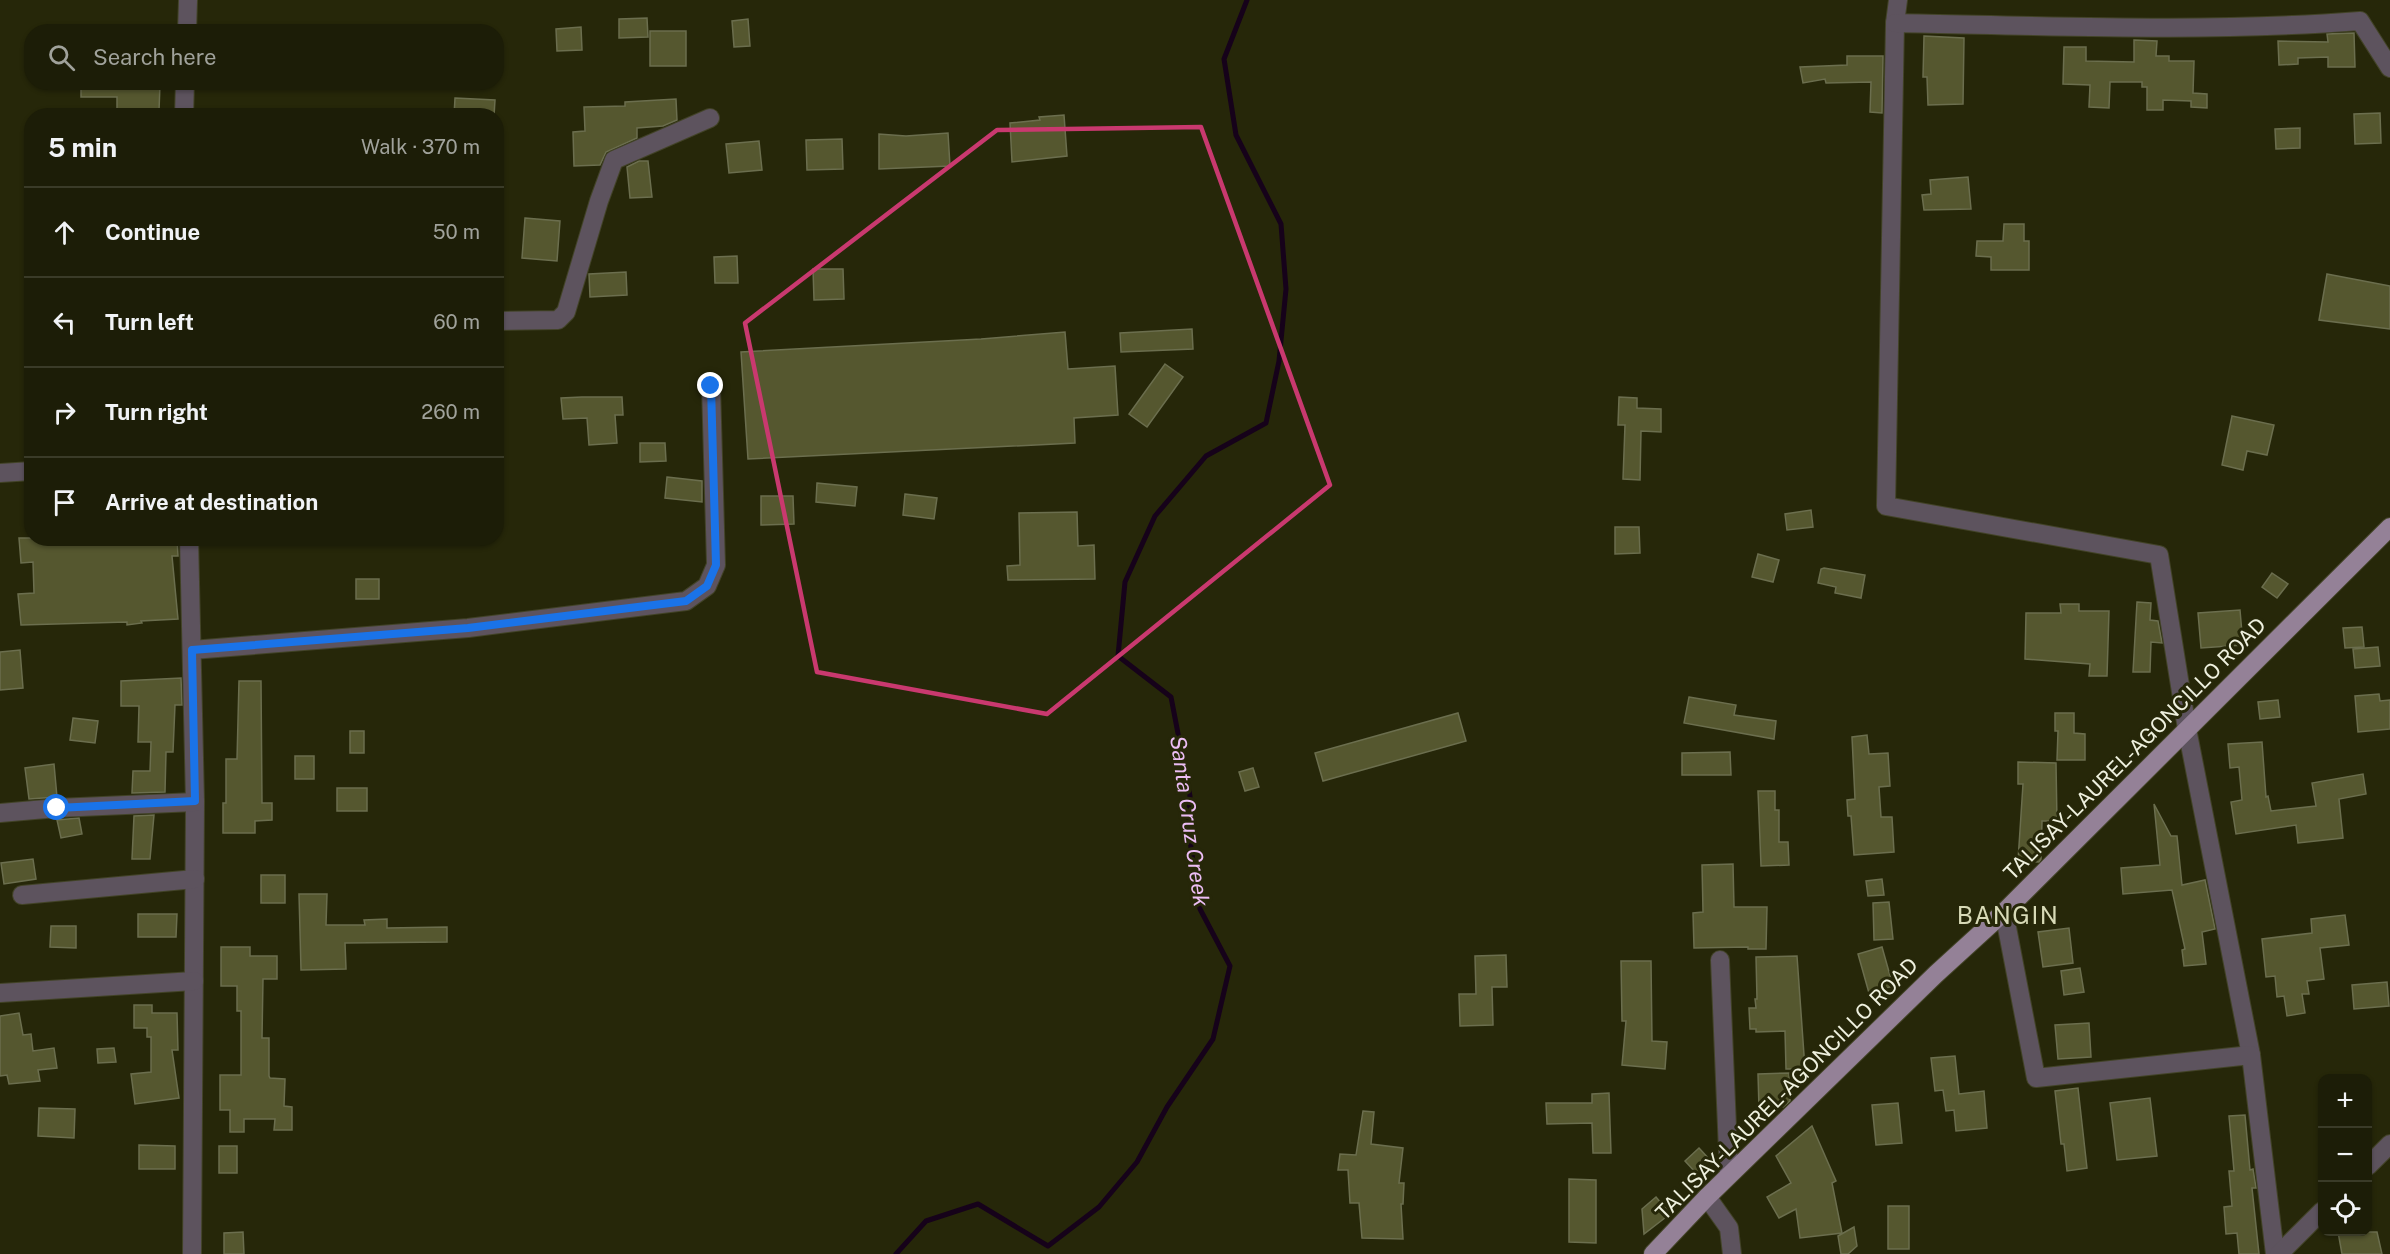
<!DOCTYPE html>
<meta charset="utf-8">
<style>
:root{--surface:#1c1d07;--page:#252611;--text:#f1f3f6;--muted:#a0a29b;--line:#3a3b28}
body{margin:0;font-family:"Public Sans",sans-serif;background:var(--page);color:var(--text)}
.controls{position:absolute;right:18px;bottom:18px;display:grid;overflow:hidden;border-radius:12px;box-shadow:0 2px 4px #0004}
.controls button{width:54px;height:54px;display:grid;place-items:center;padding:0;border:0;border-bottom:2px solid var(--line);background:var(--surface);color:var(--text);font:30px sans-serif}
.stop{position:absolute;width:18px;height:18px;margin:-14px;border:4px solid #1a73e8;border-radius:50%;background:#fff}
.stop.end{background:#1a73e8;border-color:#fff;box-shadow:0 2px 6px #0008}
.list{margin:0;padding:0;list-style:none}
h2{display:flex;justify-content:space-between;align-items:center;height:78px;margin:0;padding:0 24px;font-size:26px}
h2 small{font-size:20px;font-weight:400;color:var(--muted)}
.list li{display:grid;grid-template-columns:39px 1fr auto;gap:18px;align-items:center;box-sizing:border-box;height:90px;padding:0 24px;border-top:2px solid var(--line)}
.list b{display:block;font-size:22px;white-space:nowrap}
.list em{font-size:20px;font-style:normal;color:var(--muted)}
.icon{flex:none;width:33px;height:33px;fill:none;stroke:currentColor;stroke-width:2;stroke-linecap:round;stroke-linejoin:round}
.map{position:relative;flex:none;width:2390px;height:1254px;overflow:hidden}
.search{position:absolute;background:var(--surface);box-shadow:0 2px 4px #0004;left:24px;top:24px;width:480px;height:66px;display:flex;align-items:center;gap:15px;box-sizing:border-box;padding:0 21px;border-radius:24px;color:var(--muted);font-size:22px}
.panel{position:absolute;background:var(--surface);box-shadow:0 2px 4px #0004;left:24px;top:108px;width:480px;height:438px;border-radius:24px}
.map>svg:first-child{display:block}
</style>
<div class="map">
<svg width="2390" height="1254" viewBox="0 0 2390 1254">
<rect width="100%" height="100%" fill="#262709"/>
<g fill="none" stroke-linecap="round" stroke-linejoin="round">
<polyline stroke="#16021a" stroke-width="5" points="896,1254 926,1221 978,1204 1048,1246 1099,1207 1137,1162 1167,1107 1213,1039 1230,966 1200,909 1188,827 1190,796 1171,697 1118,656 1125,582 1155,516 1206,456 1266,423 1279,361 1286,289 1281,224 1236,135 1224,59 1247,0"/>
</g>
<g fill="#55572f" stroke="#6b6e4e" stroke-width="1.5">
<polygon points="647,18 648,37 619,38 619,19"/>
<polygon points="748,19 750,46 734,47 732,21"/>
<polygon points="581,27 582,50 557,51 556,29"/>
<rect x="650" y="31" width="36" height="35"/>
<polygon points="2354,33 2355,67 2328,67 2328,57 2298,58 2298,64 2279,65 2278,41 2328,42 2327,34"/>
<polygon points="1924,36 1964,38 1963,104 1928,105 1927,77 1923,77"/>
<polygon points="2134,40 2157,41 2156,56 2169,56 2169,61 2194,61 2193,93 2207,94 2207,108 2191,107 2191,101 2163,100 2163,110 2147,110 2147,87 2142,87 2142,82 2110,82 2109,108 2089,107 2090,85 2063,84 2064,47 2086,47 2086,61 2134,62"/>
<polygon points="1847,56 1883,56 1882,113 1870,112 1871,82 1826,83 1825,79 1803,83 1800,67 1847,65"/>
<polygon points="81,82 160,84 159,111 155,111 155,116 120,116 120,110 117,110 117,97 81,97"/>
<polygon points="455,98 495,100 494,116 454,116"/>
<polygon points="676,99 677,120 663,126 637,128 637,138 606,152 600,165 574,166 573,132 585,131 584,107 625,106 625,102"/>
<polygon points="2380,113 2381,143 2355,144 2354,114"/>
<polygon points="1064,115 1067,156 1012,162 1010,123 1040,120 1039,117"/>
<polygon points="2300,128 2300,148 2276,149 2275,129"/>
<polygon points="948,133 950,166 879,169 879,134 906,136"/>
<polygon points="842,139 843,169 807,170 806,140"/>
<polygon points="759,141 762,170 729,173 726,144"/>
<polygon points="639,161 648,161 652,197 630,198 627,167"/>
<polygon points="1968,177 1971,209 1924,210 1922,195 1931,194 1930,180"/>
<polygon points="525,218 560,221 557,261 522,258"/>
<polygon points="2004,224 2024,224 2024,241 2029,241 2029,270 1991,270 1991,257 1976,256 1977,241 2003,241"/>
<polygon points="737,256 738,283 715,283 714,257"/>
<polygon points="813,269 843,269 844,299 814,300"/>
<polygon points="626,272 627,295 590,297 589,274"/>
<polygon points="2327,274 2390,286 2390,329 2319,320"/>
<polygon points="1192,329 1193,349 1121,352 1120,333"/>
<polygon points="1065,332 1068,369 1115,366 1118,415 1074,418 1075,443 748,459 741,352 981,339"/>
<polygon points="1165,364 1183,377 1147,427 1129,414"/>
<polygon points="582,397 622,397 623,415 615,415 617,443 589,445 587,418 563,419 561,398"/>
<polygon points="1619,397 1637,398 1637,408 1661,409 1661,432 1641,431 1640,480 1623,479 1625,425 1618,425"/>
<polygon points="2232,416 2274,425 2267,455 2247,451 2243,470 2222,465"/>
<polygon points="640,443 665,443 666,461 640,462"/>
<polygon points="667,477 702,481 702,502 665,498"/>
<polygon points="817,483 857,487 855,506 816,502"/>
<polygon points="905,494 937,498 934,519 903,515"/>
<polygon points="761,496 793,496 794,524 761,525"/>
<polygon points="1811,510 1813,527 1787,530 1785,514"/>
<polygon points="1077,512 1078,546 1094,545 1095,579 1008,580 1007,566 1020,565 1019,513"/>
<polygon points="1615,527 1639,527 1640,553 1615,554"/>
<polygon points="19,538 177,538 178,556 172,556 178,619 141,621 142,623 127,625 127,622 21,625 18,594 34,593 33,562 21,563"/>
<polygon points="1758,554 1779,560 1773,582 1752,577"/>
<polygon points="1824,568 1865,575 1861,598 1835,593 1836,587 1818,583 1821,569"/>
<polygon points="2272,573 2288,584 2277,598 2262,587"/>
<rect x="356" y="579" width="23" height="20"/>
<polygon points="2137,602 2151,603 2150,620 2158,621 2162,643 2151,642 2150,672 2133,672"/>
<polygon points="2060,604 2079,604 2079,611 2109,611 2107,676 2089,676 2090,664 2025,659 2026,613 2061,613"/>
<polygon points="2240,610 2243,645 2201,648 2198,613"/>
<polygon points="2362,627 2364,647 2345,648 2343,628"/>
<polygon points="2378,647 2380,666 2355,668 2353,649"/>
<polygon points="20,650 23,688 0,690 0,652"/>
<polygon points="181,678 182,705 175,705 173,752 166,752 165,792 132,793 133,771 150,771 151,742 138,742 139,706 121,706 121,681"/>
<polygon points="239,681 261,681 262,803 272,803 272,820 255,821 255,833 223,833 223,803 226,803 226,759 237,759"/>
<polygon points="2379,694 2380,701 2390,700 2390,729 2358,732 2355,696"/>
<polygon points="1689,697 1736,705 1734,715 1776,721 1774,739 1684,723"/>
<polygon points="2278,700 2280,717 2260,719 2258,702"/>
<polygon points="1458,713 1466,741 1323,781 1315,753"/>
<polygon points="2055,713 2074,713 2074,733 2085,734 2085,760 2057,760 2058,731 2055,731"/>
<polygon points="73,718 98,721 95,743 70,740"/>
<rect x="350" y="731" width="14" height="22"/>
<polygon points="1867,735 1869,754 1888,753 1890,786 1879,787 1881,817 1892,817 1894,852 1854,855 1851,816 1848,816 1847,800 1855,799 1852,737"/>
<polygon points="2262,742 2266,797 2268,796 2271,811 2316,806 2312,783 2363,774 2366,794 2339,799 2343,838 2298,843 2296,825 2236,834 2231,802 2242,800 2239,767 2230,768 2228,744"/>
<polygon points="1730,752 1731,775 1682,775 1682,753"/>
<rect x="295" y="756" width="19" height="23"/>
<polygon points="2018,762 2056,763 2057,821 2042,821 2041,859 2039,862 2018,861 2023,784 2018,784"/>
<polygon points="54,764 57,797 29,799 25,768"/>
<polygon points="1253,768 1259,787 1245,791 1239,772"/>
<rect x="337" y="788" width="30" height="23"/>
<polygon points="1758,791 1775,791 1775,810 1779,810 1779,842 1788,842 1789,865 1761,866"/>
<polygon points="2154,804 2171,836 2177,836 2182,885 2205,880 2215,929 2202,932 2206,964 2184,966 2182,950 2185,949 2172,890 2123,894 2121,868 2160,865"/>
<polygon points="154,815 150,859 132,859 134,816"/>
<polygon points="79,818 82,834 61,838 57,820"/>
<polygon points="33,859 36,879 4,884 1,863"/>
<polygon points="1733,864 1734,907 1767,907 1766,949 1748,949 1748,947 1694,948 1693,913 1703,912 1702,865"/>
<rect x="261" y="875" width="24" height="28"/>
<polygon points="1882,879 1884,895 1868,896 1866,881"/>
<polygon points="299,894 327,894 326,925 365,925 364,920 387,919 387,928 447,927 447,942 345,943 346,969 301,970"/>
<polygon points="1889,902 1893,939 1874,940 1873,903"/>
<polygon points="138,914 177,914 176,937 138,937"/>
<polygon points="2345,915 2349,945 2320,948 2324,979 2307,981 2309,994 2302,994 2305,1013 2287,1016 2284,996 2277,997 2275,976 2266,977 2262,939 2312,933 2311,919"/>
<polygon points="51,926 76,926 76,948 50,947"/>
<polygon points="2069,928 2073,963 2043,967 2038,932"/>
<polygon points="221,947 250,947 250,956 277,956 277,979 263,979 262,1038 269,1038 269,1076 270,1078 285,1079 284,1106 292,1107 292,1130 274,1130 275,1119 244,1119 244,1132 230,1132 230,1110 220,1110 220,1075 241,1075 241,1011 237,1011 237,986 221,986"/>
<polygon points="1882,947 1893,986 1869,993 1858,954"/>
<polygon points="1506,955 1507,987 1492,987 1493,1025 1460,1026 1459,994 1476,994 1475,956"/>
<polygon points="1797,956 1805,1069 1786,1069 1785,1031 1756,1032 1756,1029 1750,1029 1749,1008 1756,1008 1755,999 1757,999 1756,957"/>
<polygon points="1621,961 1651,961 1652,1041 1667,1042 1665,1069 1622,1065 1626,1021 1622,1021"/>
<polygon points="2080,968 2084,992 2064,995 2061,971"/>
<polygon points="2387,982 2389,1006 2354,1009 2352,985"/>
<polygon points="134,1005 152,1005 152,1013 177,1013 178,1050 172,1050 179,1098 135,1104 131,1074 151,1072 151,1037 147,1037 147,1028 134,1028"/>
<polygon points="19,1013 23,1035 31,1034 33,1051 54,1048 57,1068 38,1070 40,1081 9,1084 7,1075 0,1076 0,1016"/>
<polygon points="2089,1023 2091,1057 2058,1059 2055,1025"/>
<polygon points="114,1048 116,1062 98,1063 97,1049"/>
<polygon points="1955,1056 1959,1094 1984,1091 1987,1128 1956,1131 1954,1110 1946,1111 1943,1090 1935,1091 1931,1058"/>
<polygon points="1789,1073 1790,1101 1783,1107 1759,1108 1758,1074"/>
<polygon points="2078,1088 2087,1168 2067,1171 2064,1144 2061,1144 2055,1091"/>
<polygon points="1609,1093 1611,1153 1593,1153 1592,1123 1547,1124 1546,1103 1592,1103 1592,1094"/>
<polygon points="2150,1098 2157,1156 2117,1160 2110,1103"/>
<polygon points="1898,1103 1902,1143 1876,1145 1872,1105"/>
<polygon points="39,1108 75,1109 74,1138 38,1136"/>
<polygon points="1363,1111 1374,1112 1371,1144 1403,1148 1399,1183 1404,1183 1403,1204 1401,1204 1403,1239 1362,1238 1359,1203 1350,1203 1348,1170 1338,1170 1340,1154 1356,1155"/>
<polygon points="2245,1115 2250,1170 2253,1169 2256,1188 2252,1188 2259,1254 2239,1254 2237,1233 2226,1234 2224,1207 2232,1206 2229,1171 2234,1171 2229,1116"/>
<polygon points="1812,1126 1836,1181 1832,1183 1842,1233 1800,1238 1796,1209 1779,1218 1767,1197 1791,1183 1776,1156"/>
<polygon points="139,1145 175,1146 175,1169 139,1169"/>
<rect x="219" y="1146" width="18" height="27"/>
<polygon points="1699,1148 1710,1160 1696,1173 1685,1161"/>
<polygon points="1569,1179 1596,1180 1596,1243 1569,1242"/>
<polygon points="1656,1197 1670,1214 1644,1234 1642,1209"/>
<rect x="1888" y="1206" width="21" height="43"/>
<polygon points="1854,1227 1857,1246 1848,1254 1841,1254 1838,1236"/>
<polygon points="243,1232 244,1254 224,1254 224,1233"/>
<polygon points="2338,1232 2377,1232 2382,1254 2342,1254"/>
</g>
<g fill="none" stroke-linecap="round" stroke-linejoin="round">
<defs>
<g id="minor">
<polyline points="1898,0 1895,23 1886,506 2159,555 2187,729 2251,1055"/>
<path d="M 1895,23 C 2050,26 2206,33 2360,21 L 2390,68"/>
<polyline points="187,32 188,0"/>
<polyline points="184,116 185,82"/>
<polyline points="496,321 558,320 566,312 599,201 614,160 710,118"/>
<polyline points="0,473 32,471"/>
<polyline points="189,538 195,802 192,1254"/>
<polyline points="192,650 468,628 686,601 707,586 716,565 711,386"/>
<polyline points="0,813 57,808 195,802"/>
<polyline points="22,895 195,879"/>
<polyline points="2004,912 2036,1078 2251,1055 2275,1254"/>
<polyline points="1720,960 1729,1175"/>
<polyline points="0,993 194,981"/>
<polyline points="2368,1166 2390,1144"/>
<polyline points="1707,1197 1729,1228 1732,1254"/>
<polyline points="2279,1254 2322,1211"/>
</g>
<polyline id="major" points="1653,1254 1707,1197 1936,974 2004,912 2390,527"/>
</defs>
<use href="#minor" stroke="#424327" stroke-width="20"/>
<use href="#major" stroke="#424327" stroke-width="20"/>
<use href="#minor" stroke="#5d535e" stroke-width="18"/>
<use href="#major" stroke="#948197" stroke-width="18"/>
</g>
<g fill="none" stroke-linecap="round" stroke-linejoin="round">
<polyline stroke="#1a73e8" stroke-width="8" points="57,808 195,801 192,650 468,628 686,601 707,586 716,565 711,386"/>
</g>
<path fill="none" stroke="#c9396f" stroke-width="4.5" stroke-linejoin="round" d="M 1201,127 L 1330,485 L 1047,714 L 817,672 L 745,323 L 997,130 Z"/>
<g text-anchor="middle" stroke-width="6" stroke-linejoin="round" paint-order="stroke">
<g font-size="21" fill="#eff1df" stroke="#262709">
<text transform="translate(2135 749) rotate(-45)" y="7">TALISAY-LAUREL-AGONCILLO ROAD</text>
<text transform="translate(1787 1089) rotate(-45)" y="7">TALISAY-LAUREL-AGONCILLO ROAD</text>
</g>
<g font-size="22" font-style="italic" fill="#ebbdf4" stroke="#262709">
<text transform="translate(1190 821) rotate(82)" y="8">Santa Cruz Creek</text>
</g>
<g font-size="24" letter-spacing="1.5" fill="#d8dab7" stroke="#262709">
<text x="2008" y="924">BANGIN</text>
</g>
</g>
</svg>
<div class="controls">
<button>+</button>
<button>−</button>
<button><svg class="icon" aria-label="locate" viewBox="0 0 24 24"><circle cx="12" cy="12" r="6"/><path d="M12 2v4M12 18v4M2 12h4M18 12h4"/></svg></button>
</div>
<div class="stop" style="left:57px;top:808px"></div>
<div class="stop end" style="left:711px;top:386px"></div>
<div class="search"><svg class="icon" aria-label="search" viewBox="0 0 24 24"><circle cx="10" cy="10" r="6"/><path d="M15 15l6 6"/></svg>Search here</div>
<section class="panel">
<h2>5 min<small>Walk · 370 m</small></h2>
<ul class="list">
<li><svg class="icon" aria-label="ahead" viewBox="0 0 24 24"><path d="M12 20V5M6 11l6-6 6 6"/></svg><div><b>Continue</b></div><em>50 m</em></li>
<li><svg class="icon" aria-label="left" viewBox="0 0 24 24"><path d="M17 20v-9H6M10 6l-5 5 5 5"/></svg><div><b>Turn left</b></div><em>60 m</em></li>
<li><svg class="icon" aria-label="right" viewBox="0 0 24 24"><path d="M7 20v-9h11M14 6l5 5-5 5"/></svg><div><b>Turn right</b></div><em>260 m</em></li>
<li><svg class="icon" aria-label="arrive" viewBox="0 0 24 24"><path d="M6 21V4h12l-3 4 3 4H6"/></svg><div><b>Arrive at destination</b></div></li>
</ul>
</section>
</div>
